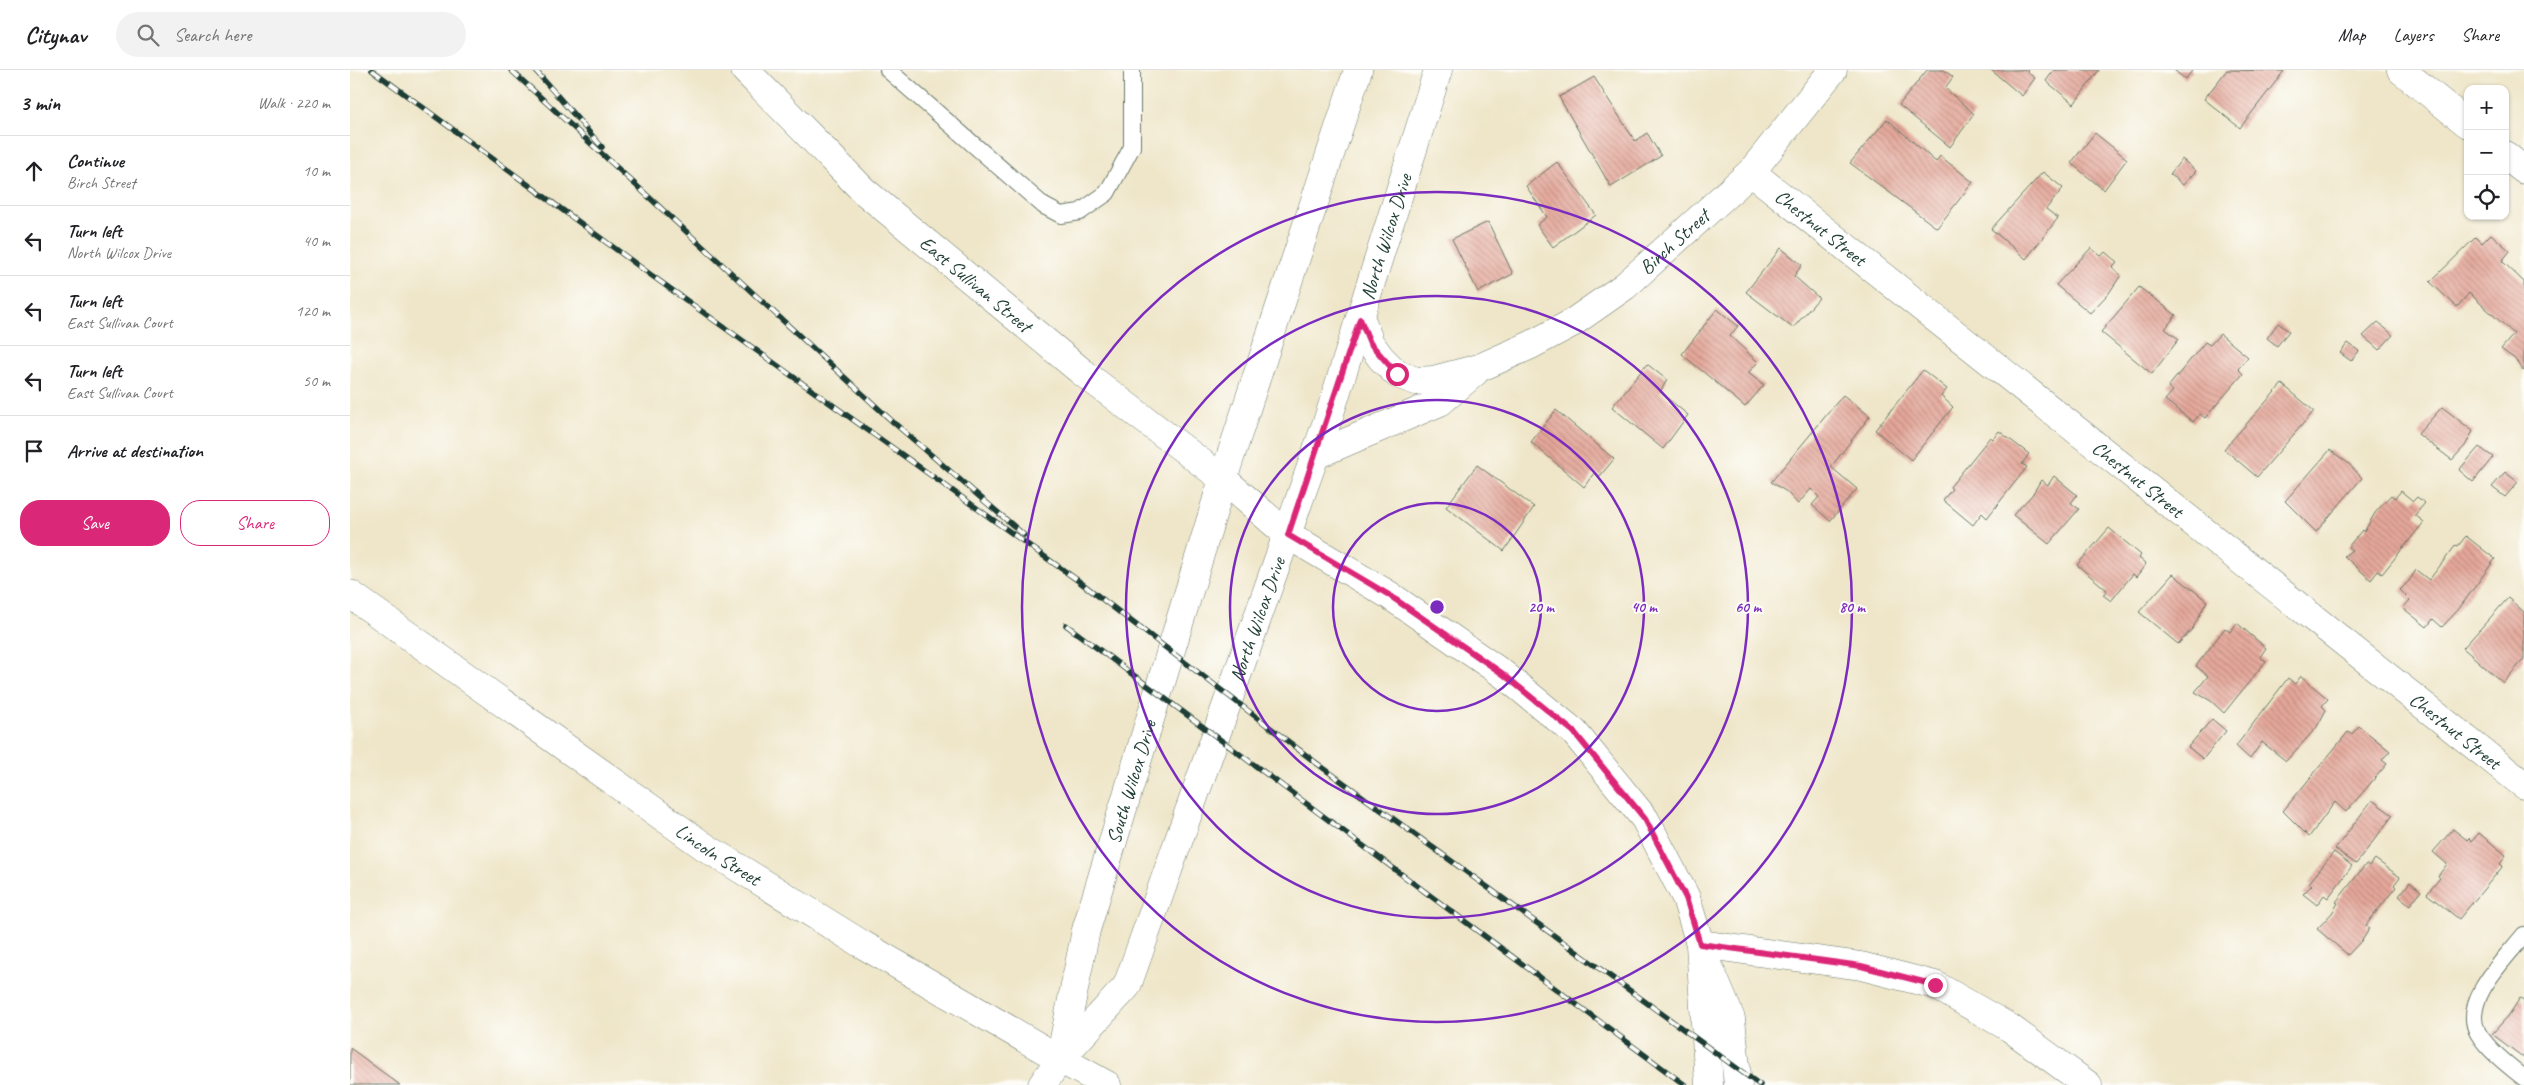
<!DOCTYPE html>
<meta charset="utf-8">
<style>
:root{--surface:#fff;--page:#f2f2f2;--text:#202124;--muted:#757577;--line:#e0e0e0;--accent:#db2777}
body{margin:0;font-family:Caveat,sans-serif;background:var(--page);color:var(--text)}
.controls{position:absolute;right:15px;top:15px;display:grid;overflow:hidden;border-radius:10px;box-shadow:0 1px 4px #0004}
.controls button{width:45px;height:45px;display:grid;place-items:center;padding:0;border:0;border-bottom:1px solid var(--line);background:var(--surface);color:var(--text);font:25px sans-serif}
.stop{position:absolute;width:15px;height:15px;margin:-11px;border:4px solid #db2777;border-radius:50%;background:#fff}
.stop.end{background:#db2777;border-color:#fff;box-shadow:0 1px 5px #0008}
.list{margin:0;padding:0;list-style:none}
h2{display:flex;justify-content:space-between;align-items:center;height:65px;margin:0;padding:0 20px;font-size:21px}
h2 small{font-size:16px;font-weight:400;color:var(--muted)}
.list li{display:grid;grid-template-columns:32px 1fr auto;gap:15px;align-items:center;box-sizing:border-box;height:70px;padding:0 20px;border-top:1px solid var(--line)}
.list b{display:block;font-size:19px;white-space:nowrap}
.list p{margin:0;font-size:16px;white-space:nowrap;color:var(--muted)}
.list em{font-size:16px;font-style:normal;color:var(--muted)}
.actions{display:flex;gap:10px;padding:15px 20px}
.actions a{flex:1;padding:11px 0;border:1px solid var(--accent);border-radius:20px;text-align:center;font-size:18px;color:var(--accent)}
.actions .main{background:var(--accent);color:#fff}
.icon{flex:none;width:28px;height:28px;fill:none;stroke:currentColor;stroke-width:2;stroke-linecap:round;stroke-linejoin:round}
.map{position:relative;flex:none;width:2174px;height:1015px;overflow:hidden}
header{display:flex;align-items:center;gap:30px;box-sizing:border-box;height:70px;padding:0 25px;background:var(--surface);border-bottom:1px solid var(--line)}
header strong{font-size:24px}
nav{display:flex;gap:28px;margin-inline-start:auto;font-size:18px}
.search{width:350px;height:45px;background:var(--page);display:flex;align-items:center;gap:12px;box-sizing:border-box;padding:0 18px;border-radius:28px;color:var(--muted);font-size:19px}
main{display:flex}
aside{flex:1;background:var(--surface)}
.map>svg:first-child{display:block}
</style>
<header>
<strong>Citynav</strong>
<div class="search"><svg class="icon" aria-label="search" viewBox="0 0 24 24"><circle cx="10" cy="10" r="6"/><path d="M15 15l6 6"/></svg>Search here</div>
<nav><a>Map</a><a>Layers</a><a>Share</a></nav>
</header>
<main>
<aside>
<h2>3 min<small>Walk · 220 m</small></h2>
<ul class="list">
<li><svg class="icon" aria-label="ahead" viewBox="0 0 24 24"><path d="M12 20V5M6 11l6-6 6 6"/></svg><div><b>Continue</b><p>Birch Street</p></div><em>10 m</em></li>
<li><svg class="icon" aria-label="left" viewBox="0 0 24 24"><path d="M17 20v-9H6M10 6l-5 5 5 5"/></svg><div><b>Turn left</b><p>North Wilcox Drive</p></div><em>40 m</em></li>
<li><svg class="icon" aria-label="left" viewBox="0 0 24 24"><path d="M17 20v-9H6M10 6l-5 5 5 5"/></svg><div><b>Turn left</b><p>East Sullivan Court</p></div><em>120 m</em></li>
<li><svg class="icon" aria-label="left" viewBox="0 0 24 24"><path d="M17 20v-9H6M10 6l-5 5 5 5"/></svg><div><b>Turn left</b><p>East Sullivan Court</p></div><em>50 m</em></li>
<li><svg class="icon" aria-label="arrive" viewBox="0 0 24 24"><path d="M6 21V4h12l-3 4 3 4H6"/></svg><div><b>Arrive at destination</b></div></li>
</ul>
<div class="actions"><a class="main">Save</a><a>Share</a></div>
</aside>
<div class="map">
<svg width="2174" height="1015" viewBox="0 0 2174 1015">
<defs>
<pattern id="building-back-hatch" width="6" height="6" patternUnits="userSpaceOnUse" patternTransform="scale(1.25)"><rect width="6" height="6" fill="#e5a79a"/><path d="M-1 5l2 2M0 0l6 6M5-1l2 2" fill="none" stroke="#b9897e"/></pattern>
</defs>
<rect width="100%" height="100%" fill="#fdfcf7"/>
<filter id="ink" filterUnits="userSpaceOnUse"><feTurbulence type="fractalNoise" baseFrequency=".02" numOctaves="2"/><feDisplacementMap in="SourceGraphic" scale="10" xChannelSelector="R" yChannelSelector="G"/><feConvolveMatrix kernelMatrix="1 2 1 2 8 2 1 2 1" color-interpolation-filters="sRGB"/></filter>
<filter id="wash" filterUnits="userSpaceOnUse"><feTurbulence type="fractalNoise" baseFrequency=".0096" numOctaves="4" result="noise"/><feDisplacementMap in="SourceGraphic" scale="20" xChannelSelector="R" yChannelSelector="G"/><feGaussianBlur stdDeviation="1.12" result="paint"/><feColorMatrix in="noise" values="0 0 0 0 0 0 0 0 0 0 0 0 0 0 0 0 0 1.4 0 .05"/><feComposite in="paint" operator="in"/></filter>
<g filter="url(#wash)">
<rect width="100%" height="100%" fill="#efe6c9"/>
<g id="blocks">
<g fill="url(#building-back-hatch)">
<polygon points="1577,0 1594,0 1603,7 1595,18 1624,44 1600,77 1549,35"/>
<polygon points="1641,0 1678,0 1677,2 1685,8 1672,26"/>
<polygon points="1704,0 1749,0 1724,34 1696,11"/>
<polygon points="1824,0 1843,0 1835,9"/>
<polygon points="1877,0 1934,1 1890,58 1854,29"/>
<polygon points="1244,7 1285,71 1297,63 1311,86 1261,117 1209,27"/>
<polygon points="1537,49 1586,92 1590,86 1623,112 1587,158 1500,93"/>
<polygon points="1745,63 1777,89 1754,120 1721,93"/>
<polygon points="1832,89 1846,101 1833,115 1820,104"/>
<polygon points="1207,92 1246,145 1203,177 1187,155 1197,147 1176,116"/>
<polygon points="1693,102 1713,118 1696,139 1708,148 1676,189 1641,159"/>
<polygon points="1138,152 1163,204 1128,222 1102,169"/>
<polygon points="2141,164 2160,181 2152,191 2174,212 2174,301 2165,289 2151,279 2164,264 2119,223 2107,237 2080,212 2126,167 2132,173"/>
<polygon points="1431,178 1452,195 1444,206 1469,228 1443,258 1396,222"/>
<polygon points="1741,178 1751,186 1755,182 1767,192 1762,197 1771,205 1759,223 1740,243 1706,215"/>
<polygon points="1789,217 1826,245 1815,259 1829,269 1802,304 1751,262"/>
<polygon points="1367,239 1388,256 1380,266 1408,292 1398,303 1414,315 1395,337 1332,284"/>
<polygon points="2028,252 2043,265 2029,280 2013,266"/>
<polygon points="1928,253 1939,261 1927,276 1917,268"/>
<polygon points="1870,264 1898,287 1888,299 1893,304 1855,348 1850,344 1843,352 1815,330 1823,321 1818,317 1855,272 1860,275"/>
<polygon points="1998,273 2009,281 2001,291 1990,283"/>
<polygon points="1297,294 1317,310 1310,322 1338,345 1313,379 1262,337"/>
<polygon points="1573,300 1597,319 1591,326 1603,337 1561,390 1525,360"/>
<polygon points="1932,314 1964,341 1907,407 1874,379"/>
<polygon points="1493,325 1520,346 1481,397 1507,419 1480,451 1462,435 1469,427 1461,419 1448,434 1437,422 1421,412"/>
<polygon points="2092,337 2123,361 2115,376 2102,390 2068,364"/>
<polygon points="1206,340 1264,389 1250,406 1244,403 1234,417 1181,372"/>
<polygon points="1649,361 1679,384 1672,394 1677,397 1637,448 1632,443 1623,455 1593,430 1602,419 1600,417 1640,367 1643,369"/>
<polygon points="2129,377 2143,387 2123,412 2109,400"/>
<polygon points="1980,380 1998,393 2012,408 1966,462 1935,431"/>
<polygon points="1127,395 1184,437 1154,481 1096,437"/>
<polygon points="2155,402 2168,412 2155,427 2142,417"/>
<polygon points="1704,406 1727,425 1721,433 1729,439 1699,474 1663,445 1682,425 1691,410 1698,415"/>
<polygon points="2051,421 2063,431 2067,427 2075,433 2065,445 2074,452 2032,504 2028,501 2021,510 1994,486 2002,480 1998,477 2012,460 2014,462 2025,443 2041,425 2045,428"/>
<polygon points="1759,458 1791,485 1789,488 1796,494 1786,507 1783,504 1761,531 1753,525 1757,520 1727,495"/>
<polygon points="2116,466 2145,489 2108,540 2092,557 2083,549 2077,557 2053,538 2060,530 2050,520 2059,511 2066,500 2079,510 2106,475 2108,476"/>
<polygon points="1823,504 1857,531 1843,558 1828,574 1789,542"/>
<polygon points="2158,528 2174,542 2174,589 2153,613 2113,578"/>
<polygon points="1887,553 1916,578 1910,587 1916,591 1874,643 1861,631 1845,622 1858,606 1846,596 1875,558 1880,562"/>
<polygon points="1951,606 1978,629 1972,636 1976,640 1967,657 1936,691 1912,672 1900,689 1886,676 1938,608 1945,614"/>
<polygon points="1862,649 1876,661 1853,689 1838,677"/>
<polygon points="2009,656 2040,681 2032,690 2037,694 1996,742 1985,732 1959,767 1933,741 1998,662 2002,664"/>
<polygon points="2022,730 2043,745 2006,794 1985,779"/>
<polygon points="2103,759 2117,770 2119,768 2122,771 2129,763 2156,785 2150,794 2153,796 2109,849 2077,824 2090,808 2088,806 2097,794 2083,782"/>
<polygon points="1984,782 2002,796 1978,828 1974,825 1967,835 1953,824 1962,815 1959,813"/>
<polygon points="2025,789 2050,807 2044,815 2046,817 2016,855 2020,858 2013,869 1998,885 1967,859 1982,843 1988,833 1986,832 2016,794 2019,796"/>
<polygon points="2060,812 2071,821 2060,835 2049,826"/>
<polygon points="2170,928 2174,930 2174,988 2142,964 2159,945"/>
<polygon points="0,978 50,1015 0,1015"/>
</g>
</g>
</g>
<g filter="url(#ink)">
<use href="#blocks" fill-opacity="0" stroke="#687868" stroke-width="1"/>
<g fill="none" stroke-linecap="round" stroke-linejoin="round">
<defs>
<g id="service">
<polyline points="538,0 694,136 711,145 730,142 757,123 782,77 782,0"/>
<path d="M 2174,865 C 2156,888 2110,931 2128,963 C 2138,980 2159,996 2174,1008"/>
</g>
<g id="minor">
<polyline points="2051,0 2118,54"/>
<polyline points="2155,85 2174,100"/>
<path id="s1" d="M 1401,102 L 2174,715"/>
<path id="s2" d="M 1011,249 L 1020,273 L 1031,288 L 1047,304 L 1066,311 L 1083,310 L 1129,298 L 1181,275 L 1222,253 L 1275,216 L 1401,102 L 1483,0"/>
<polyline points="966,385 1090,332 1125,302"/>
<polyline points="1350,874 1511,896 1585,915 1660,958 1738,1015"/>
</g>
<g id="tertiary">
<path id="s3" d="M 0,524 L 355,777 L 510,873 L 710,989"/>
</g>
<g id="secondary">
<path id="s4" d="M 395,0 L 514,121 L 732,302 L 873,409 L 938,465 L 1039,525 L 1153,604 L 1224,662 L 1295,749 L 1336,828 L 1350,874 L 1359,1015"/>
<polyline points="1358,894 1381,949 1388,1015"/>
<path id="s5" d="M 710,989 L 777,916 L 979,346 L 1088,0"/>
<polyline points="710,989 757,1015"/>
<path id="s6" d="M 692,1015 L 710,989 L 736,860 L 873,409 L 1008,0"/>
</g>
</defs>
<use href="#service" stroke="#687868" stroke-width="18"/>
<use href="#minor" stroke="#687868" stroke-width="29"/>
<use href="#tertiary" stroke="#687868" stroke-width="29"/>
<use href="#secondary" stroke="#687868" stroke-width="29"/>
<use href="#service" stroke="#fff" stroke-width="16"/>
<use href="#minor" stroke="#fff" stroke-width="28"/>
<use href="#tertiary" stroke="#fff" stroke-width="28"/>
<use href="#secondary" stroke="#fff" stroke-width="28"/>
<defs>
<g id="rail">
<polyline points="22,0 301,205 730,512 965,692 1410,1015"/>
<polyline points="161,0 543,352 674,465"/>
<polyline points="185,0 252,77"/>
<polyline points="716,555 1335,1015"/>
</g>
</defs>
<use href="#rail" stroke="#1f3d34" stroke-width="5.5"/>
<use href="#rail" stroke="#fdfcf7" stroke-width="4" stroke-dasharray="11" stroke-linecap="butt"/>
</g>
</g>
<g fill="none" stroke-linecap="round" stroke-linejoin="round" filter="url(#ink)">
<polyline stroke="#db2777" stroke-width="6" points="1047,304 1020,273 1010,249 938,465 1039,525 1153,604 1224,662 1295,749 1336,828 1350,874 1511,896 1585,915"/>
</g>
<g fill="none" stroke="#7b2cbf" stroke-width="2.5">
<circle cx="1087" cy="537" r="104"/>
<circle cx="1087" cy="537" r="207"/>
<circle cx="1087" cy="537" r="311"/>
<circle cx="1087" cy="537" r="415"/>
</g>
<g text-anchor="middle" stroke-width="4" stroke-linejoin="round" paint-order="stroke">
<g font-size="20" fill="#1f3d34" stroke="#fdfcf7">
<text dy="7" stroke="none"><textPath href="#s1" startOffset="89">Chestnut Street</textPath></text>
<text dy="7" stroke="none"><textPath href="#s5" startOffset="892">North Wilcox Drive</textPath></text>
<text dy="7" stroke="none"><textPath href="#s2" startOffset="386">Birch Street</textPath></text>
<text dy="7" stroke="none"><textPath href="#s4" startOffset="315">East Sullivan Street</textPath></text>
<text dy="7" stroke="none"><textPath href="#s1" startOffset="494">Chestnut Street</textPath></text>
<text dy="7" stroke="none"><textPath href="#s5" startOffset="488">North Wilcox Drive</textPath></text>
<text dy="7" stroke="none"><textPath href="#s1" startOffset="899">Chestnut Street</textPath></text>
<text dy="7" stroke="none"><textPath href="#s6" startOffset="318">South Wilcox Drive</textPath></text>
<text dy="7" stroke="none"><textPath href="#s3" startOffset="451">Lincoln Street</textPath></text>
</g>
</g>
<circle cx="1087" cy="537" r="8" fill="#7b2cbf" stroke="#fdfcf7" stroke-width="2.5"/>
<g font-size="15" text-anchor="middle" font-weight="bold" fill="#7b2cbf" stroke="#fdfcf7" stroke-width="4" stroke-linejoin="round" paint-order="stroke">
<text x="1191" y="542">20 m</text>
<text x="1294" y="542">40 m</text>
<text x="1398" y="542">60 m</text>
<text x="1502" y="542">80 m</text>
</g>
</svg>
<div class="controls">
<button>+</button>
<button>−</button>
<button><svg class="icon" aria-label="locate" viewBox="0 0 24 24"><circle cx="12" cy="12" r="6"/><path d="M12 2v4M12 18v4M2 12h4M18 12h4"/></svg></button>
</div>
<div class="stop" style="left:1047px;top:304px"></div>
<div class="stop end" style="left:1585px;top:915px"></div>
</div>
</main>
